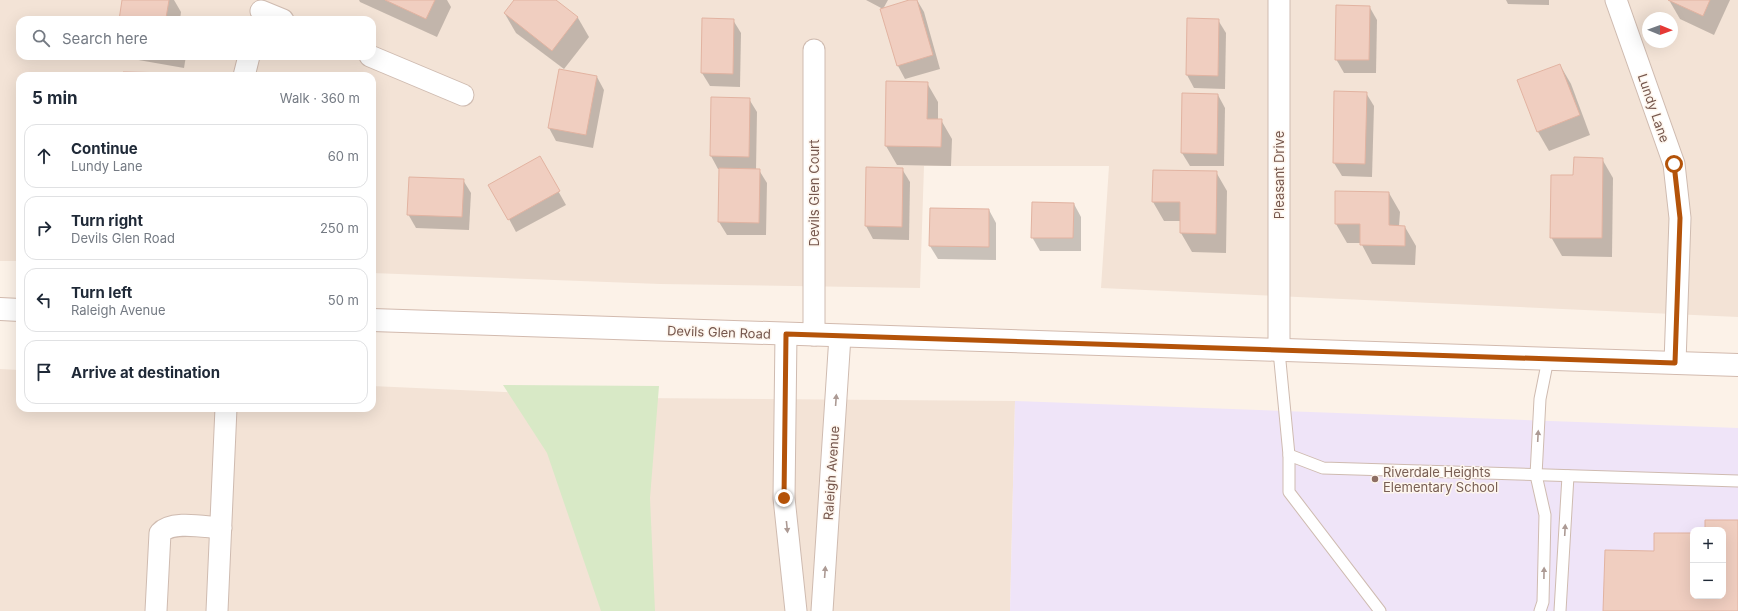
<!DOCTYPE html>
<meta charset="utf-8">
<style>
:root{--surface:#fff;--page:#f2f2f3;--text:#1f2937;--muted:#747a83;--line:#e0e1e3}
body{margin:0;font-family:Inter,sans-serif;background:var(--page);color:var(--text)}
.controls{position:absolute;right:12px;bottom:12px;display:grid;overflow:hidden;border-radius:8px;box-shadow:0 4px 16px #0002}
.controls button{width:36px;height:36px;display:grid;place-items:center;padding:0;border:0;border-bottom:1px solid var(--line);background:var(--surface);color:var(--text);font:20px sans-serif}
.compass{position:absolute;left:1642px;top:12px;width:36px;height:36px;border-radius:50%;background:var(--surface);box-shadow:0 4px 16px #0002;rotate:91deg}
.stop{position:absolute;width:12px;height:12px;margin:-9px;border:3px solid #b45309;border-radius:50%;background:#fff}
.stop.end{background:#b45309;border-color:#fff;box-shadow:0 1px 4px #0008}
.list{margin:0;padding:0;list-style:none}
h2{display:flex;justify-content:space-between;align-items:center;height:52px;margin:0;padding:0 16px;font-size:17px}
h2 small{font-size:13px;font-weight:400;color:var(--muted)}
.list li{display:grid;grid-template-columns:26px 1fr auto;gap:12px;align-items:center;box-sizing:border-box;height:64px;margin:0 8px 8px;padding:0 8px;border:1px solid var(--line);border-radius:12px}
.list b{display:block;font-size:15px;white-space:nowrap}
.list p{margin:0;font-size:13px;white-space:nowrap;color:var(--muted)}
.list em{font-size:13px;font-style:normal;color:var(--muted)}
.icon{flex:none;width:22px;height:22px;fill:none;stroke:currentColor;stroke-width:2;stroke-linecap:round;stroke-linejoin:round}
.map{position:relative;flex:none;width:1738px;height:611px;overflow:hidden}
.search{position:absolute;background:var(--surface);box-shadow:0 4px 16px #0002;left:16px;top:16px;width:360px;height:44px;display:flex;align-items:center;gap:10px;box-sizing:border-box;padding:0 14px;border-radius:12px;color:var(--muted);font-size:15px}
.panel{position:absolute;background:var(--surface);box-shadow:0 4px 16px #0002;left:16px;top:72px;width:360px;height:340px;border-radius:12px}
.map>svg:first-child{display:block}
</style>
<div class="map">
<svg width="1738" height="611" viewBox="0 0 1738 611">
<rect width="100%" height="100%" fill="#fcf2e8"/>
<g fill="#f3e3d6" fill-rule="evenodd">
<path d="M 0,0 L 1738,0 L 1738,317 L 1101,288 L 1109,166 L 924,166 L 920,288 L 660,284 L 372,273 L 372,76 L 20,76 L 20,261 L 0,261 ZM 1648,18 L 1672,18 L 1672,42 L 1648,42 ZM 20,20 L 372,20 L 372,56 L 20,56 Z"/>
<polygon points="0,369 20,370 20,408 372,408 372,386 640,398 1015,401 1010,611 0,611"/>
</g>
<path fill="#efe4f8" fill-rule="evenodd" d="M 1015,401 L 1738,428 L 1738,611 L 1010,611 ZM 1693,530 L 1723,530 L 1723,596 L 1693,596 Z"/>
<polygon fill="#d8e9c6" points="503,385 659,386 650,498 655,611 601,611 547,453"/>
<g fill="#0003">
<polygon points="124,0 174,0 181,12 180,20 120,20"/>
<polygon points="359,0 447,0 451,7 437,37 360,2"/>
<polygon points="515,0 554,0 578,18 589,37 564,69 516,33 505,14"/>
<polygon points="866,0 888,0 883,9 917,0 924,12 940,69 905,79 898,66 883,9"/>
<polygon points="1506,0 1549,0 1549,5 1508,4"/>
<polygon points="1669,0 1730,0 1714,35 1680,19"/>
<polygon points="1369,6 1377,20 1376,73 1344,73 1336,59"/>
<polygon points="733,20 741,33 740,87 710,86 702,73"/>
<polygon points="1218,20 1226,33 1225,89 1194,88 1187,75"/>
<polygon points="126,56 186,56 184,68 127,58"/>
<polygon points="1560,65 1571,84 1590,135 1549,151 1538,132 1519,81"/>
<polygon points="597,77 604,90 593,148 556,141 549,128"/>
<polygon points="887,82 927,83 938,102 938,120 941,120 952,139 951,166 897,165 886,146"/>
<polygon points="1335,92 1366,93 1374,106 1372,177 1342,176 1334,163"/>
<polygon points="1218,95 1225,108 1224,166 1190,166 1182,153"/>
<polygon points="749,99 757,112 756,170 759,170 767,183 766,235 727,235 719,222 720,169 718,169 711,156"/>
<polygon points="539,157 566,205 516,232 509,219"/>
<polygon points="1602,159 1613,178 1612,257 1562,256 1551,237 1574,176"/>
<polygon points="902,169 910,182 909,240 873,239 866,226"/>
<polygon points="1216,172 1227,191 1226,253 1192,252 1181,233 1181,221 1164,221 1153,202"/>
<polygon points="463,180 471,193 469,230 416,228 408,214"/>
<polygon points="1389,193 1400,212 1399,226 1405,227 1416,246 1415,265 1372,264 1361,243 1347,243 1336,224"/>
<polygon points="1074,204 1081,217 1081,251 1040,251 1032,237"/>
<polygon points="931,209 989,210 996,223 996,260 938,259 930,246"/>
</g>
<g fill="#f0cec0" stroke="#e2b3a1">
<polygon points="122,0 169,0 166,18 176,20 119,20"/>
<polygon points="385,0 435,0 426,19"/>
<polygon points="514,0 556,0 578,17 552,51 504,13"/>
<polygon points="909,0 917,0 933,55 897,66 880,9"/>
<polygon points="1668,0 1710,0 1703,16"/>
<polygon points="1336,5 1370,6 1369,60 1335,60"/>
<polygon points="702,18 734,19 733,74 701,73"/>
<polygon points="1187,18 1219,19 1218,76 1186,75"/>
<polygon points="1560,64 1580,115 1537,132 1517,80"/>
<polygon points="559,69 597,76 586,135 548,128"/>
<polygon points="123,72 176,73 176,76 123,76"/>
<polygon points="886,81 928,82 927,119 942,119 941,147 885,146"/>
<polygon points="1334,91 1367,92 1365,164 1333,163"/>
<polygon points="1182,93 1218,94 1217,154 1181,153"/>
<polygon points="711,97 750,98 749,157 710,156"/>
<polygon points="540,156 560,191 508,220 488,185"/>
<polygon points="1574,157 1603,158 1602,238 1550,238 1551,175 1573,175"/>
<polygon points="866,167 903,168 902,227 865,226"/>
<polygon points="719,168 760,169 759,223 718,222"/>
<polygon points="1153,170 1217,171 1216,234 1180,233 1180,202 1152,202"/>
<polygon points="409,177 464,179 462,217 407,215"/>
<polygon points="1335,191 1389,192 1389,225 1405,226 1405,246 1360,245 1360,224 1335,224"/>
<polygon points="1032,202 1074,203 1073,238 1031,238"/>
<polygon points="930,208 989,209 989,247 929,246"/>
<polygon points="1705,520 1738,520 1738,611 1603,611 1605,550 1654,551 1654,533 1693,533 1693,596 1723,596 1723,530 1705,530"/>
</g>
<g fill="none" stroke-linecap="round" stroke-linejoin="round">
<defs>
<g id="service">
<polyline points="1279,351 1289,455 1289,492 1380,611"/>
<polyline points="1289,455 1323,468 1738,481"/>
<polyline points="1540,611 1543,602 1545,515 1536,475 1540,399 1548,359"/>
<polyline points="1560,611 1568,476"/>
</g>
<g id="minor">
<polyline points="1279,0 1279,351"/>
<polyline points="1616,0 1674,164 1680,218 1675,363"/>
<polyline points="261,11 283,20"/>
<polyline points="370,56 463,95"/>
<polyline points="244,76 249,56"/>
<polyline points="786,334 784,498 796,611"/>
<polyline points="814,335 814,50"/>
<path d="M 156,611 L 160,533 C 172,520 204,527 221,528"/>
<polyline points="217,611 226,408"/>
<polyline points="822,611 840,336"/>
</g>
<g id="secondary">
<polyline points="0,309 20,310"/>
<polyline points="372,320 1738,365"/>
</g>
</defs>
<use href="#service" stroke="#cfbbb0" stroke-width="13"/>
<use href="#minor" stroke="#cfbbb0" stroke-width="23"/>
<use href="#secondary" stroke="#d2baae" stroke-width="24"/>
<use href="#service" stroke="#fff" stroke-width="11"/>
<use href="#minor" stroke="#fff" stroke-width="21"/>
<use href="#secondary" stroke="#fff" stroke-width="22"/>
</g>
<defs><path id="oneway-solid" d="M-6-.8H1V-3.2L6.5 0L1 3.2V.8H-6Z"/></defs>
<g fill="#ac9a94">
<use href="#oneway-solid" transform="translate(836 400) rotate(-86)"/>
<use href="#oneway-solid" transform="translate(1538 436) rotate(-87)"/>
<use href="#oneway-solid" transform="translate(787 527) rotate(84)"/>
<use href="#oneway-solid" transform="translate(1565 530) rotate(-87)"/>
<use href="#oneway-solid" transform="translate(825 572) rotate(-86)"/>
<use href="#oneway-solid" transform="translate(1544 573) rotate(-89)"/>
</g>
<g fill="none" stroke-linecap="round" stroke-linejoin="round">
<polyline stroke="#b45309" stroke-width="5" points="784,498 786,334 1675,363 1680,218 1674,164"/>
</g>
<circle fill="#8d6e63" stroke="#fef6ee" stroke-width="1.5" cx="1375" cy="479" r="4"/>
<g text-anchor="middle" stroke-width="3" stroke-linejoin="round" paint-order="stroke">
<g font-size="13" fill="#75564c" stroke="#fef6ee">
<text transform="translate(1654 108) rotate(71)" y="5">Lundy Lane</text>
<text transform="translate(1279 175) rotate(-90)" y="5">Pleasant Drive</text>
<text transform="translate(814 193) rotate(-90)" y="5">Devils Glen Court</text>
<text transform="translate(719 332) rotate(2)" y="5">Devils Glen Road</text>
<text transform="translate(831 473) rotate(-86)" y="5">Raleigh Avenue</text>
</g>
<g font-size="13" fill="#785e54" stroke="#fef6ee" text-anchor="start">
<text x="1383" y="477">Riverdale Heights<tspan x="1383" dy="15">Elementary School</tspan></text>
</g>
</g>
</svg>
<div class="controls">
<button>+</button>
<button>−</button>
</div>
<svg class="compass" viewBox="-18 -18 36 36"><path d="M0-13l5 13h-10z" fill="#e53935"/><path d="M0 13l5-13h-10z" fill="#747a83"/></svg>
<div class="stop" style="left:1674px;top:164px"></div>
<div class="stop end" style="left:784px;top:498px"></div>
<div class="search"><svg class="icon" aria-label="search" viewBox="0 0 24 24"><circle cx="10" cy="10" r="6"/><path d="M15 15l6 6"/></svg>Search here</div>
<section class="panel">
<h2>5 min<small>Walk · 360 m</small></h2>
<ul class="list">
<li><svg class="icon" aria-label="ahead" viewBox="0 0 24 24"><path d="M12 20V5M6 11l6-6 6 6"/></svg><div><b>Continue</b><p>Lundy Lane</p></div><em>60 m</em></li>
<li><svg class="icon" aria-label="right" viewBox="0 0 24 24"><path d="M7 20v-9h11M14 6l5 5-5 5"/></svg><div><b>Turn right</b><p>Devils Glen Road</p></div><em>250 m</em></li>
<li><svg class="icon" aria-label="left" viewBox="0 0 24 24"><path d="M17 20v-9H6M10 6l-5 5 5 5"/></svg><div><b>Turn left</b><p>Raleigh Avenue</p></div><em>50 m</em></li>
<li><svg class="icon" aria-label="arrive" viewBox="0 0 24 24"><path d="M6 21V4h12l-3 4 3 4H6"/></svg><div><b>Arrive at destination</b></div></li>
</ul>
</section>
</div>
